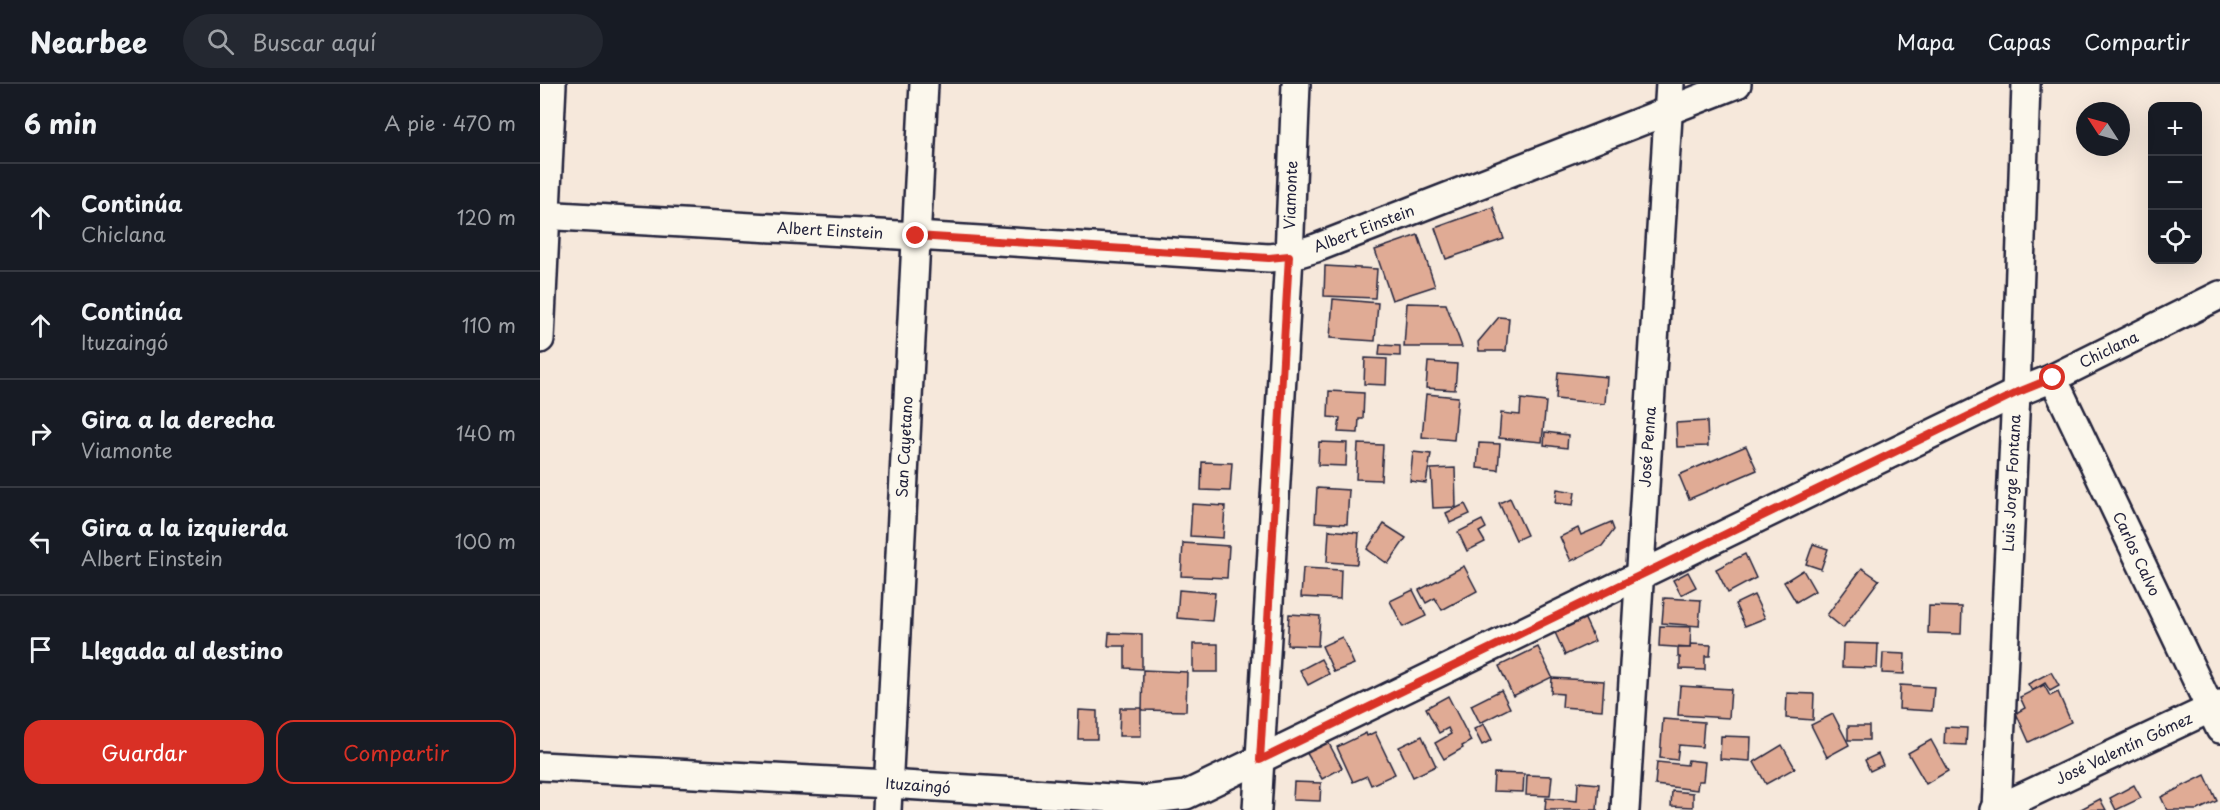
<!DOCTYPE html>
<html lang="es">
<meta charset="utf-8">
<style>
:root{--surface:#171b24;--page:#242831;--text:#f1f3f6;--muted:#9ea1a6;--line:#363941;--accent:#d93025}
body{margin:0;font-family:"Playpen Sans",sans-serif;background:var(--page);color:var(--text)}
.controls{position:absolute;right:18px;top:18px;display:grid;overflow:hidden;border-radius:12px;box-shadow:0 6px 24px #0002}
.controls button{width:54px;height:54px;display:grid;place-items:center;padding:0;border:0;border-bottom:2px solid var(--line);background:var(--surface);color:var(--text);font:30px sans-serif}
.compass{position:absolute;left:1536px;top:18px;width:54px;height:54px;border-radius:50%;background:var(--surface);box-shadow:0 6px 24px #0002;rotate:306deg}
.stop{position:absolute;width:18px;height:18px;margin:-14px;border:4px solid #d93025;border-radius:50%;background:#fff}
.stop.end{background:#d93025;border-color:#fff;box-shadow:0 2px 6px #0008}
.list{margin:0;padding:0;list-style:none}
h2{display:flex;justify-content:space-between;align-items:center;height:78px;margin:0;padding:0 24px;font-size:26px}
h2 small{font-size:20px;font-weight:400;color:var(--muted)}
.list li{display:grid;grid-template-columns:39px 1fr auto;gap:18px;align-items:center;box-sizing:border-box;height:108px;padding:0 24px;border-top:2px solid var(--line)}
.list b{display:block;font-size:22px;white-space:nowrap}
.list p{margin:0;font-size:20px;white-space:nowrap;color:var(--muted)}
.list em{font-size:20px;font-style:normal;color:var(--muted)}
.actions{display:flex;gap:12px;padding:18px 24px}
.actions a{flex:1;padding:14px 0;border:2px solid var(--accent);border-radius:18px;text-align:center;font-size:21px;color:var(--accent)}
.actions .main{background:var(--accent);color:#fff}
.icon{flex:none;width:33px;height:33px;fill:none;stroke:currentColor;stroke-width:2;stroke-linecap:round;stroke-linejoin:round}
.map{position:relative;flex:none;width:1680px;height:726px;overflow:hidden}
header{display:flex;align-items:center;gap:36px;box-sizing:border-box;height:84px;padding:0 30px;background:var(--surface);border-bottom:2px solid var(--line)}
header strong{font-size:28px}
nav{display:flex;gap:33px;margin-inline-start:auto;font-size:21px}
.search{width:420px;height:54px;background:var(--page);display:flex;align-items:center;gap:15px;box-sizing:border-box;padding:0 21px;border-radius:33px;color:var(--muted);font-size:22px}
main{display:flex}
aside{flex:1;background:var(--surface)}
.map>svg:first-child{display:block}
</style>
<header>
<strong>Nearbee</strong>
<div class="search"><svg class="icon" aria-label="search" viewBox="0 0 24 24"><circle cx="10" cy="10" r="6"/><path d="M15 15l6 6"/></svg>Buscar aquí</div>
<nav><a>Mapa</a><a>Capas</a><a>Compartir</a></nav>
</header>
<main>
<aside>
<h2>6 min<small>A pie · 470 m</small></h2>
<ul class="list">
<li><svg class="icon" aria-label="ahead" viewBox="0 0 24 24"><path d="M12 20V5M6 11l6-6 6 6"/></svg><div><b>Continúa</b><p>Chiclana</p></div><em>120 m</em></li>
<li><svg class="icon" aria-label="ahead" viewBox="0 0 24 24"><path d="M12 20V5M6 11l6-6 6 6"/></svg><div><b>Continúa</b><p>Ituzaingó</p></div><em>110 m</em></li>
<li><svg class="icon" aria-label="right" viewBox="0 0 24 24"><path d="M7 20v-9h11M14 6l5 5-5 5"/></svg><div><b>Gira a la derecha</b><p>Viamonte</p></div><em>140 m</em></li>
<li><svg class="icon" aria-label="left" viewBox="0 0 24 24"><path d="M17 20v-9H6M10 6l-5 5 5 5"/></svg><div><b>Gira a la izquierda</b><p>Albert Einstein</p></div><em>100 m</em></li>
<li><svg class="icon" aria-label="arrive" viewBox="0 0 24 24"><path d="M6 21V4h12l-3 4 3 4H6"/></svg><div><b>Llegada al destino</b></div></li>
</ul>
<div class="actions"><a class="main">Guardar</a><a>Compartir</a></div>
</aside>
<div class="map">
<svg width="1680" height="726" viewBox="0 0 1680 726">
<rect width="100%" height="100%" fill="#f6e8db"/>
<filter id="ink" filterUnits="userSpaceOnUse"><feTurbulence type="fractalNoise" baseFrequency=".0167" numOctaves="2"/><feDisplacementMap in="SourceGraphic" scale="12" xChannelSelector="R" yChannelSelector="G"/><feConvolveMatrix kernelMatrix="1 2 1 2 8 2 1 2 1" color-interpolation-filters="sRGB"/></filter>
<g filter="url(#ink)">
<g fill="#e0ab95" stroke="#22223b" stroke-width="1.5">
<polygon points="953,123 964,155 906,175 895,144"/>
<polygon points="878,151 895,202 852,216 835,166"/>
<polygon points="785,182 837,185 835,214 784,212"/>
<polygon points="793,215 838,219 835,257 790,254"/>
<polygon points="867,219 906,220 922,263 864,263"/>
<polygon points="959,233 969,234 966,267 939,267 938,258"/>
<polygon points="840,261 860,262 860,272 839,271"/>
<polygon points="825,274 847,275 846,301 824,300"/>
<polygon points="888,278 917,280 915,306 886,304"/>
<polygon points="1018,288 1067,293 1065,320 1016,315"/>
<polygon points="789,307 824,309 823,335 819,335 818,349 798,348 800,334 788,333"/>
<polygon points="886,310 918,313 914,356 882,353"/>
<polygon points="981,315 1006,318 1002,358 959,354 961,329 980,331"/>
<polygon points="1167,337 1168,362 1137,363 1136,339"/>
<polygon points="1005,348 1028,351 1027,364 1004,361"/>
<polygon points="779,358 807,359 806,382 778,381"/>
<polygon points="939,359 960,360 958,386 937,384"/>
<polygon points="818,360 843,361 841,396 816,395"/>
<polygon points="1206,362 1217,386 1149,415 1139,391"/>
<polygon points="873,368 891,370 886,399 870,397"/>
<polygon points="662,378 692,379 690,407 661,406"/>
<polygon points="915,384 916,423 893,424 891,385"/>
<polygon points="777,404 809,406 807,440 775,438"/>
<polygon points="1017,405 1035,408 1033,421 1015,419"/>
<polygon points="970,414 987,451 976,456 959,419"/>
<polygon points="652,420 685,422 683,454 650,452"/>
<polygon points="925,420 930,430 910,439 906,429"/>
<polygon points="942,436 946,444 939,448 945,458 927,467 918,448"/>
<polygon points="1071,438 1074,446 1062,462 1031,477 1020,453 1038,444 1041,451"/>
<polygon points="844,440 866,454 848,480 827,465"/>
<polygon points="789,446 819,449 817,480 787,478"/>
<polygon points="643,459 689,462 687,494 641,492"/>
<polygon points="1273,460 1288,465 1281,485 1266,480"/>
<polygon points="1205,470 1216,494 1188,509 1176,485"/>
<polygon points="924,482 937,507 902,526 895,514 886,519 879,506"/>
<polygon points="763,484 801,486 800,515 761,513"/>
<polygon points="1322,484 1339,496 1303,544 1287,531"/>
<polygon points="1263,486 1275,507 1256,518 1244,498"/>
<polygon points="1148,488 1156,503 1141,511 1133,496"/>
<polygon points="639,506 675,509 672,537 637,534"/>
<polygon points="873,506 886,532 863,543 850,517"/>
<polygon points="1214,511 1225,534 1205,542 1195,520"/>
<polygon points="1124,514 1161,516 1159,542 1122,539"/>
<polygon points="1389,522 1422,523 1421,550 1388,549"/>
<polygon points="749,530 780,532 778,562 747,561"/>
<polygon points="1043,531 1055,557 1025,571 1013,544"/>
<polygon points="1120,542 1151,543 1150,564 1119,562"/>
<polygon points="569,549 602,550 602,585 585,584 585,562 568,562"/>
<polygon points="802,553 814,580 794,588 782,562"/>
<polygon points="1303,559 1338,560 1337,584 1302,583"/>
<rect x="653" y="560" width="25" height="28"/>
<polygon points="1151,560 1171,561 1170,572 1165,572 1165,586 1140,585 1140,573 1138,573 1138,564 1151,564"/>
<polygon points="998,563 1012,593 973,612 959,582"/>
<polygon points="1343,569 1365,570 1364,590 1342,589"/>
<polygon points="781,575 789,590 768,601 760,586"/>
<polygon points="603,586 647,588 646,627 602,626"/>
<polygon points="1511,588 1519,602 1510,607 1505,599 1492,607 1488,600"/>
<polygon points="1012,594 1064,597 1062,626 1022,623 1023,610 1011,609"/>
<polygon points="1360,601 1394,603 1392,627 1359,625"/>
<polygon points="1504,601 1510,612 1518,608 1531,638 1489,658 1476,629 1485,624 1480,613"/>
<polygon points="1140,602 1191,605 1189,634 1138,631"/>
<polygon points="961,606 970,624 940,639 931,621"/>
<polygon points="1247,609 1274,610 1273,636 1246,634"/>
<polygon points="908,612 931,657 922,662 923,664 904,675 895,659 911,650 908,644 899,649 886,624"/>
<polygon points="580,624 601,624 601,652 579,652"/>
<polygon points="539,626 557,627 557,655 538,655"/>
<polygon points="1293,630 1309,661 1287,673 1271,641"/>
<polygon points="1123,635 1164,638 1162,663 1139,661 1137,676 1120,674"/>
<polygon points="944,640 952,656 942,661 934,645"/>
<rect x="1308" y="642" width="21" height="14"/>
<polygon points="1405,643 1427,644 1426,661 1404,660"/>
<polygon points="835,648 855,690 831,701 827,692 813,698 797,663 826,649 827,652"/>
<polygon points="882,652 896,682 873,693 859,663"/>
<polygon points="1181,652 1211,653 1210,677 1180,675"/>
<polygon points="786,654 802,684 782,695 765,666"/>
<polygon points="1391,656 1408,687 1386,700 1368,669"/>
<polygon points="1242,661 1255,684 1226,700 1214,678"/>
<polygon points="1338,670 1343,681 1330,687 1325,676"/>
<polygon points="1148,676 1165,678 1163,697 1158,697 1157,706 1115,701 1117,678 1147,681"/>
<polygon points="954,689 984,690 983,708 953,707"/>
<polygon points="987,691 1012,692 1010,712 986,711"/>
<polygon points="1665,691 1677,717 1658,726 1627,726 1621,713"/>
<polygon points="754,698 781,699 780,717 753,716"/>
<polygon points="1038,698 1059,700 1057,726 1005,726 1006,714 1037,717"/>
<polygon points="1594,701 1601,714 1576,726 1570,714"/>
<polygon points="1132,707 1153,709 1153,723 1131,722"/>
<polygon points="1560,715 1566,726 1542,726 1541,725"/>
</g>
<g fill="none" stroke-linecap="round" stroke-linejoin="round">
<defs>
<g id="minor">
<polyline points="0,131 376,152 729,174 749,172 776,164 1197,0"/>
<polyline points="0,255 12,0"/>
<polyline points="1513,294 1680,645"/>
<polyline points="0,682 348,700 603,716 646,711 1476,309 1513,294 1680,211"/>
<polyline points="347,726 384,0"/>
<polyline points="717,726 749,172 756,0"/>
<polyline points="1085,726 1130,0"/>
<polyline points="1455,726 1680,620"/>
<polyline points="1457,726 1476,309 1486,0"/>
</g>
</defs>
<use href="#minor" stroke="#22223b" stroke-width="32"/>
<use href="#minor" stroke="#fbf7ec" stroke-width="27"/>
</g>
</g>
<g fill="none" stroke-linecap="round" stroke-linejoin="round" filter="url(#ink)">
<polyline stroke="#d93025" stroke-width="8" points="376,152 729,174 749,172 720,676 1476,309 1513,294"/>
</g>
<g text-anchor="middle" stroke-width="4.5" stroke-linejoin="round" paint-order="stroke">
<g font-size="15" fill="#22223b" stroke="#fbf7ec">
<text transform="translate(751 111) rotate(-88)" y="5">Viamonte</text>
<text transform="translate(824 145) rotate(-21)" y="5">Albert Einstein</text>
<text transform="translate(290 147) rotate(3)" y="5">Albert Einstein</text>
<text transform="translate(1569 266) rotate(-26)" y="5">Chiclana</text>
<text transform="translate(365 363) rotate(-87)" y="5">San Cayetano</text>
<text transform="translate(1108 363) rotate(-86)" y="5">José Penna</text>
<text transform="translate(1472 399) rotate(-87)" y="5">Luis Jorge Fontana</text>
<text transform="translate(1596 470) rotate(65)" y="5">Carlos Calvo</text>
<text transform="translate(1584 665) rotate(-25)" y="5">José Valentín Gómez</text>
<text transform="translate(378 702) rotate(4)" y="5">Ituzaingó</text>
</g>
</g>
</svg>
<div class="controls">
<button>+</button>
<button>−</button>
<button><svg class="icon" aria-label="locate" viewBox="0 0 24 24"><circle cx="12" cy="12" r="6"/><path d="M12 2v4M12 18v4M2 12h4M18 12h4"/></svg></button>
</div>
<svg class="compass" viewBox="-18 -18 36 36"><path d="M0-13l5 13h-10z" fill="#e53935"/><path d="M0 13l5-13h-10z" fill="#9ea1a6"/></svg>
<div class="stop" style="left:1513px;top:294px"></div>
<div class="stop end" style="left:376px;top:152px"></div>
</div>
</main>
